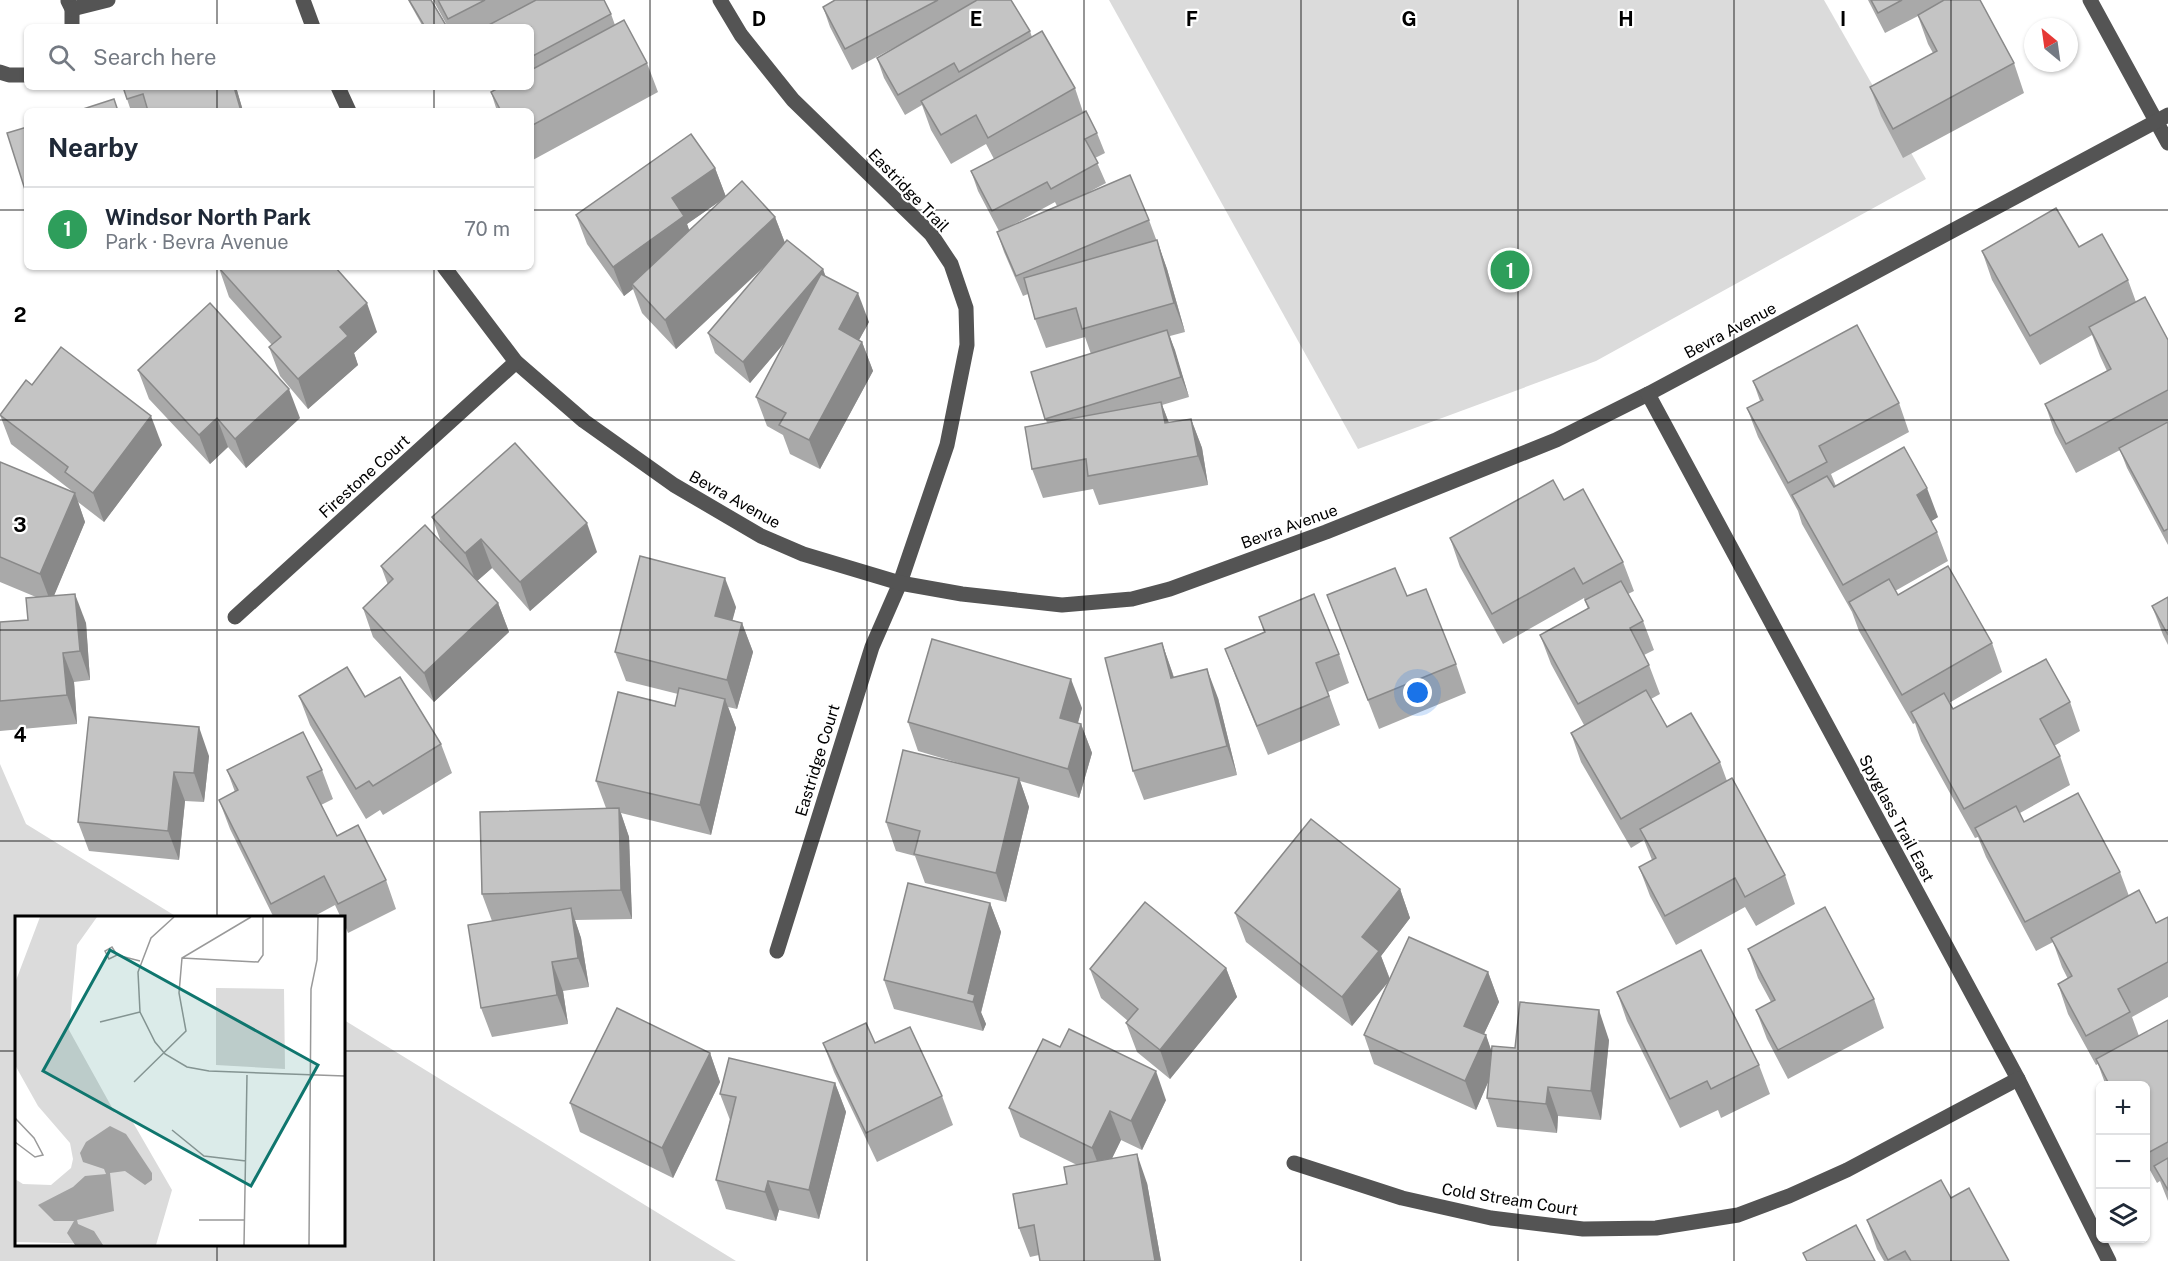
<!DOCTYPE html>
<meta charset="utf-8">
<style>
:root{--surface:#fff;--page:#f2f2f3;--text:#1f2937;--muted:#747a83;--line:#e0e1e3;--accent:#b45309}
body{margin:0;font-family:"Public Sans",sans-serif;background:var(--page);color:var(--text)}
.controls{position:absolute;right:18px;bottom:18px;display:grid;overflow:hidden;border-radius:9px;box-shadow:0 2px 4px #0004}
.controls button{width:54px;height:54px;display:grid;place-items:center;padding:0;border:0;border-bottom:2px solid var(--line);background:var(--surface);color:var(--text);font:30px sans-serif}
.compass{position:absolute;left:2024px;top:18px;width:54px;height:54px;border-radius:50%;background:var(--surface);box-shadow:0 2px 4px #0004;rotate:331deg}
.you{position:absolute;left:1418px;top:693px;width:21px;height:21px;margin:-15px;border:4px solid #fff;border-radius:50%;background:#1a73e8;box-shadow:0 0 0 9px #1a73e833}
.badge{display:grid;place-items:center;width:39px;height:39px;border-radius:50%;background:var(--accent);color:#fff;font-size:20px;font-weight:700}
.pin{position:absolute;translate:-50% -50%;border:3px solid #fff;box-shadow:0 2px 6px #0006}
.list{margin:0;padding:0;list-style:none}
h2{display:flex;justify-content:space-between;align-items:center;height:78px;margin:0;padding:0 24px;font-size:26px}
h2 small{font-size:20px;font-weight:400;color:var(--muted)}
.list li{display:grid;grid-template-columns:39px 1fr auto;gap:18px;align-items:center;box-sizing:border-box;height:84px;padding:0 24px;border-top:2px solid var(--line)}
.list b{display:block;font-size:22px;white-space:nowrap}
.list p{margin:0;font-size:20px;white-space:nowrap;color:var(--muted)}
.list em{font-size:20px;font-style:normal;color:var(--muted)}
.icon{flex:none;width:33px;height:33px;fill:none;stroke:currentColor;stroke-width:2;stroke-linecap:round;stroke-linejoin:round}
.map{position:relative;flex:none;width:2168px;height:1261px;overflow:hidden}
.search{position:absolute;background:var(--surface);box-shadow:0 2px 4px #0004;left:24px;top:24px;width:510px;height:66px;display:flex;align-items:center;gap:15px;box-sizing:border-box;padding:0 21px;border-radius:9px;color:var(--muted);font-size:22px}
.panel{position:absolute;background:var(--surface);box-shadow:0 2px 4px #0004;left:24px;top:108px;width:510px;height:162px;border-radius:9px}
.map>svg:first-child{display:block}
</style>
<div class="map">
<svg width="2168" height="1261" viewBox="0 0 2168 1261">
<rect width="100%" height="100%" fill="#fff"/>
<g fill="#dbdbdb">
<polygon points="1109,0 1824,0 1926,179 1596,361 1358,449"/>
<polygon points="0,764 26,824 177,917 16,918 16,1244 344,1244 344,1020 736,1261 0,1261"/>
</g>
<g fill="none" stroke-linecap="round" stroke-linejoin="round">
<g stroke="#545454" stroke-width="15">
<polyline points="303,0 313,27"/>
<polyline points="720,0 741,35 793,100 931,234 951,264 966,308 967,345 947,445 900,583 872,647 777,951"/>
<polyline points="2090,0 2168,143"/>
<polyline points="68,1 72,9 72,27"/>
<polyline points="72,9 108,0"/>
<polyline points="0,72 9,75 27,75"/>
<polyline points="338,87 349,111"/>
<polyline points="444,267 516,362 584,421 674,485 761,536 803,554 900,583 962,594 1062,605 1132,599 1170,589 1326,532 1556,440 1648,394 2168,115"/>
<polyline points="1648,394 2018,1079 2109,1261"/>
<polyline points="235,617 516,362"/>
<polyline points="1294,1163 1402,1198 1491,1218 1583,1229 1656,1228 1738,1215 1789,1196 1847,1170 2018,1079"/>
</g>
</g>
<g fill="#a9a9a9" fill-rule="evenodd">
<polygon points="408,0 431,0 447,27 423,27"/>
<polygon points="433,0 604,0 611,14 615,25 647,63 658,92 531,161 531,111 497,111 491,92 498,89 497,87 531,87 531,27 448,27"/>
<path d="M 836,0 L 1011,0 L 1030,31 L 1032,37 L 1075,88 L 1083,112 L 1097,133 L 1105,153 L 1095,158 L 1106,183 L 1089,192 L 1149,220 L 1167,269 L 1185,332 L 1170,336 L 1189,397 L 1162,405 L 1169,423 L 1191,419 L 1202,448 L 1208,485 L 1099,505 L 1093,489 L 1043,498 L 1032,469 L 1047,423 L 1031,372 L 1091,354 L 1085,337 L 1046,348 L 1035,319 L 1028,294 L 1023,296 L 1004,252 L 997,232 L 999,231 L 978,191 L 971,171 L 994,159 L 986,144 L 951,164 L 931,130 L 922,105 L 905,115 L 884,78 L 877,58 L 914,37 L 852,70 L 830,27 L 823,7 ZM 1055,202 L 1057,206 L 1009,227 Z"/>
<polygon points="1868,0 1980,0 2014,63 2024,93 1903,158 1881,116 1870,87 1933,53 1928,44 1918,16 1885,33"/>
<polygon points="123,87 236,87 243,111 131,111"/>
<path d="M 715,168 L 726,197 L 775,217 L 785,243 L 823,269 L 825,276 L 869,322 L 859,340 L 862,342 L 873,371 L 820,469 L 790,454 L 783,435 L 767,426 L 756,397 L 786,341 L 750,383 L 715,353 L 708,333 L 765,266 L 676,349 L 642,313 L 633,289 L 624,296 L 587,244 L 576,215 ZM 724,198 L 689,231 L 687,224 Z"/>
<polygon points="1982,251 2128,280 2136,302 2168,340 2168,545 2127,468 2120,450 2076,473 2055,433 2045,404 2107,371 2100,356 2092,335 2040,365 1992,280"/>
<polygon points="219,268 377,332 354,353 358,365 308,409 280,376 269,347 272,345 229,297"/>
<polygon points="138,370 300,418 246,468 228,447 210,464 149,399"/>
<polygon points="1753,381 1899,403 1909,432 1831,474 1836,486 1938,517 1931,521 1937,532 1948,561 1895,591 1898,595 1992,643 2002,672 1949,703 1953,709 2070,702 2080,731 2054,746 2060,756 2070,785 2020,813 2024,822 2120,872 2129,896 2156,923 2168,917 2168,997 2132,1017 2139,1036 2168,1020 2168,1201 2160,1181 2157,1183 2145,1161 2145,1086 2106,1086 2098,1064 2096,1065 2068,1014 2058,984 2068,979 2062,967 2053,942 2036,951 1986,857 1978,837 1975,838 1921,741 1915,723 1913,724 1859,631 1852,612 1802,524 1798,511 1758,437 1747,408 1760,401"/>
<polygon points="32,385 162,445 104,522 78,502 85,522 54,595 86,623 90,680 74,682 77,724 0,731 0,622 28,620 36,597 0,582 0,462 73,492 72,491 11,444 0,415"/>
<polygon points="1564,500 1623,562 1634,591 1628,594 1643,621 1654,650 1644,655 1649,665 1660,694 1651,699 1667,727 1720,762 1727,781 1785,875 1795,904 1756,926 1745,907 1676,945 1650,896 1639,867 1652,860 1644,840 1631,848 1581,762 1571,733 1584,725 1551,664 1540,635 1588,609 1584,598 1503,644 1460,567 1450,538"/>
<polygon points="432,517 597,552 530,611 492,568 477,581 498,603 509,632 434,702 373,637 363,608 388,585 381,566 441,542"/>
<polygon points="1327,595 1407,596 1456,664 1466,693 1379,729"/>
<polygon points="2168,597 2168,645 2163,635 2152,606"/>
<polygon points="736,607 732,620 742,623 753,652 737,709 728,707 736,728 711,835 621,813 629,837 632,919 575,920 581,938 589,987 563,991 568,1024 492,1037 481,1008 492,921 482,894 606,808 596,781 675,706 678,694 626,681 615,652"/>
<polygon points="1259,617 1339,654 1349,683 1328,692 1340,725 1268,755 1236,678 1225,649 1264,632"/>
<polygon points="1162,643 1174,677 1218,698 1237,775 1144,800 1133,771"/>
<polygon points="299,696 365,697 441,744 452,773 383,815 380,810 366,819 310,725"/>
<polygon points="1082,708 1078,723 1081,724 1092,753 1079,798 1020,781 1029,807 1006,902 925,883 915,856 896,851 886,822 962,764 918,751 908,722"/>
<polygon points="89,717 209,756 204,802 185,801 179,860 89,851 78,822"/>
<polygon points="227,770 322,770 333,799 321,805 337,836 386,880 396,909 348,933 344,923 344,918 341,918 335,905 311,918 274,918 230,829 219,800 235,792"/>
<polygon points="1400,889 1410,918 1381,956 1390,979 1488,972 1499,1002 1484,1034 1486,1035 1491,1051 1609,1040 1601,1120 1558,1116 1557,1133 1497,1127 1487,1098 1488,1082 1476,1110 1374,1064 1364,1035 1389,980 1352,1026 1246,942 1235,913"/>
<polygon points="990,903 1001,932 981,1013 986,1024 983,1031 894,1009 884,980"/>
<polygon points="1748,949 1874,999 1884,1028 1788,1079 1767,1039 1756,1010 1771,1002 1758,978"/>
<polygon points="1226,968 1237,997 1170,1079 1137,1052 1126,1023 1128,1021 1101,998 1090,969"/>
<polygon points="1617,992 1759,1065 1770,1094 1721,1118 1718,1110 1680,1128 1627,1021"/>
<polygon points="823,1043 875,1043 942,1096 953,1125 877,1162 834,1072"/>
<polygon points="710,1053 720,1082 673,1178 580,1132 570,1103"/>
<polygon points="835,1083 846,1112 819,1219 779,1210 776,1221 726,1209 716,1180 730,1120 720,1094"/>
<polygon points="1166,1100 1142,1150 1121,1140 1112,1158 1147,1183 1161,1261 1040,1261 1039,1255 1030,1257 1019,1228 1067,1184 1077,1165 1020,1137 1009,1108"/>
<polygon points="1951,1198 2009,1261 1884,1261 1877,1249 1867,1220"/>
</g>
<g fill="#898989">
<polygon points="234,87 236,87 243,111 241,111"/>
<polygon points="715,168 726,197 687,224 695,245 632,284 633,289 624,296 613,267 672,198"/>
<polygon points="775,217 786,246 676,349 665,320"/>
<polygon points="1157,240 1167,269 1185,332 1174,303"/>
<polygon points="823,269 830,289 750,383 743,362"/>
<polygon points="858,293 869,322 849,358 839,329"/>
<polygon points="367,303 377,332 354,353 358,365 308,409 298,379 340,327"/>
<polygon points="1167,330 1175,350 1189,397 1181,377"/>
<polygon points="862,342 873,371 820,469 809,440"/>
<polygon points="289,389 300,418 246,468 235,439"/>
<polygon points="1161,402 1172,431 1165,423"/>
<polygon points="151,416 162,445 104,522 93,493"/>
<polygon points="217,418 228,447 210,464 199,435"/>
<polygon points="1191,419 1202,448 1208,485 1198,456"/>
<polygon points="1927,488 1938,517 1927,524 1917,495"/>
<polygon points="75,493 85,522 51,603 40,574"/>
<polygon points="587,523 597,552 530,611 520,582"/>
<polygon points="481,539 492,568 476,582 465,553"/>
<polygon points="725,578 736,607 726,645 715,616"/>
<polygon points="75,594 86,623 90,680 80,651"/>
<polygon points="498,603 509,632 434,702 424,673"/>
<polygon points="742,623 753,652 737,709 727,680"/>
<polygon points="1162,643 1172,672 1182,707 1171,678"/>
<polygon points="63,653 74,682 77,724 67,695"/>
<polygon points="1207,669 1218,698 1237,775 1227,746"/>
<polygon points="1071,679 1082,708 1071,747 1060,718"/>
<polygon points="725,699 736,728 711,835 700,805"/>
<polygon points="1081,724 1092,753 1079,798 1068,769"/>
<polygon points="199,727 209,756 204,802 194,773"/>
<polygon points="174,772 185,801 179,860 168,831"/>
<polygon points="1019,778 1029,807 1006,902 996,873"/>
<polygon points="619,808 629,837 632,919 621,890"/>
<polygon points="1400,889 1410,918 1381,956 1390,980 1352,1026 1342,997 1362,937"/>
<polygon points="990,903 1001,932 981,1012 986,1024 983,1031 973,1002 968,993"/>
<polygon points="571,908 581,938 589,987 578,958"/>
<polygon points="552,962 563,991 568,1024 557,995"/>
<polygon points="1226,968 1237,997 1170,1079 1160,1050"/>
<polygon points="1488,972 1499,1002 1474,1055 1464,1026"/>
<polygon points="1599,1010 1609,1040 1601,1120 1591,1091"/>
<polygon points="1486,1035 1496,1064 1476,1110 1465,1081"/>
<polygon points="710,1053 720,1082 673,1178 662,1148"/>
<polygon points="1156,1071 1166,1100 1142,1150 1131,1121"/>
<polygon points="835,1083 846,1112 819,1219 809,1190"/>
<polygon points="1548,1087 1558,1116 1557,1133 1546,1104"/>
<polygon points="1110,1111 1121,1140 1103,1177 1092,1148"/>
<polygon points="1137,1154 1147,1183 1161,1261 1155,1261"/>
<polygon points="768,1181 779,1210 776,1221 765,1192"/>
</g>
<g fill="#c4c4c4" stroke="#898989" stroke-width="1.5">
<polygon points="409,0 431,0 447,27 425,27"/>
<polygon points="438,0 485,0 448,19"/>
<polygon points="536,0 604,0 611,14 531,57 531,27 485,27"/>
<polygon points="835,0 938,0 845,49 823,7"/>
<polygon points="977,0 1011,0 1030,31 959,72 954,63 898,95 877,58"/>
<polygon points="1871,0 1902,0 1878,13"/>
<polygon points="1944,0 1980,0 2014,63 1893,129 1870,87 1937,51 1918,15"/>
<polygon points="624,20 647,63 531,126 531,111 501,111 491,92 500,87 531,87 531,70"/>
<polygon points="1042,31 1075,88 988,138 976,115 941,135 921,101"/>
<polygon points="123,87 234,87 241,111 148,111 143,94 127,99"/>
<polygon points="114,99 118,111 77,111"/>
<polygon points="1086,111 1097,133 1085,139 1098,163 1051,189 1047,182 992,211 971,171"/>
<polygon points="27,127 27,196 7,133"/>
<polygon points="691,134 715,168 672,198 684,216 613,267 576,215"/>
<polygon points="1130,175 1149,220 1016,276 997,232"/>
<polygon points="742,181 775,217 665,320 632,284"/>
<polygon points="2056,208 2079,247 2102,234 2128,280 2030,336 1982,251"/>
<polygon points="787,240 823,269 743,362 708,333"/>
<polygon points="1157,240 1174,303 1082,329 1076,308 1035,319 1024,278"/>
<polygon points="219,267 335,267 367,303 340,327 348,336 298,379 269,347 281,337 219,268"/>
<polygon points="821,274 858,293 839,329 862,342 809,440 779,425 786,413 756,397"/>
<polygon points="2145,297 2168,340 2168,390 2066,444 2045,404 2111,369 2089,327"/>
<polygon points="210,303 289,389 235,439 217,418 199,435 138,370"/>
<polygon points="1857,325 1899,403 1819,446 1827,462 1788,483 1747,408 1763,400 1753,381"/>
<polygon points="1167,330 1181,377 1045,419 1031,372"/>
<polygon points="61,347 151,416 93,493 65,472 68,467 0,415 26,380 32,385"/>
<polygon points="1161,402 1165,423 1191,419 1198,456 1088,476 1086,459 1032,469 1025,427"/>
<polygon points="2168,422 2168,529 2164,531 2119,448"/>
<polygon points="515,443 587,523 520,582 481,539 465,553 432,517"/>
<polygon points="1904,447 1927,488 1917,495 1937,532 1843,585 1792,495 1827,476 1834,487"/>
<polygon points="0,462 75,493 40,574 0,557"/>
<polygon points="1553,480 1564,500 1583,489 1623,562 1583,584 1574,568 1492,614 1450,538"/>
<polygon points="425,525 498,603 424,673 363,608 393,579 381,566"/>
<polygon points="640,556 725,578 715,616 742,623 727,680 615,652"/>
<polygon points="1948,566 1992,643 1902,695 1849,602 1889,579 1898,595"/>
<polygon points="1395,568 1407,596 1426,589 1456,664 1368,700 1327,595"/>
<polygon points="1621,581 1643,621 1630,628 1649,665 1578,704 1540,635 1589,608 1585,600"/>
<polygon points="75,594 80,651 63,653 67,695 0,701 0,622 28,620 26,598"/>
<polygon points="1314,594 1339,654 1316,663 1329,696 1257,726 1225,649 1265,632 1259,617"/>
<polygon points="2168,597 2168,635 2152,606"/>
<polygon points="932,639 1071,679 1060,718 1081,724 1068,769 908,722"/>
<polygon points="1162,643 1171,678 1207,669 1227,746 1133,771 1105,658"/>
<polygon points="2046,659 2070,702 2040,719 2060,756 1964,809 1911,712 1944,693 1953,709"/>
<polygon points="347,667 365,697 400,677 441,744 373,786 369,781 356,789 299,696"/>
<polygon points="679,688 725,699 700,805 596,781 618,692 675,706"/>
<polygon points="1646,690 1667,727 1691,713 1720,762 1621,819 1571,733"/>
<polygon points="89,717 199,727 194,773 174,772 168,831 78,822"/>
<polygon points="303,732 322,770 307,777 337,836 358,825 386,880 338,904 324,876 271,904 219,800 238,790 227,770"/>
<polygon points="903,750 1019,778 996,873 914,854 920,831 886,822"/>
<polygon points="1732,778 1785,875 1745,897 1735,878 1665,916 1639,867 1656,858 1640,829"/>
<polygon points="2078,793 2120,872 2025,922 1975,828 2016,806 2024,822"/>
<polygon points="619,808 621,890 482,894 480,812"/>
<polygon points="1311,819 1400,889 1362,937 1379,951 1342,997 1235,913"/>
<polygon points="908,883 990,903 968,993 975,995 973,1002 884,980"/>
<polygon points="2139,890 2156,923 2168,917 2168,962 2118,989 2130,1012 2086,1036 2058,984 2072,976 2051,938"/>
<polygon points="1145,902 1226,968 1160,1050 1126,1023 1138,1009 1090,969"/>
<polygon points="1825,907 1874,999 1778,1050 1756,1010 1775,1000 1748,949"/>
<polygon points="571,908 578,958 552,962 557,995 481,1008 468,925"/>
<polygon points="1409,937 1488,972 1464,1026 1486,1035 1465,1081 1364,1035"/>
<polygon points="1701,950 1759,1065 1711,1089 1707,1081 1670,1099 1617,992"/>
<polygon points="1520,1002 1599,1010 1591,1091 1548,1087 1546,1104 1487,1098 1492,1046 1515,1048"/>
<polygon points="617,1008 710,1053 662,1148 570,1103"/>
<polygon points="2168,1020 2168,1142 2146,1154 2145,1086 2110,1086 2096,1059"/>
<polygon points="866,1023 875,1043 910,1027 942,1096 866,1133 823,1043"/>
<polygon points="1069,1029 1156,1071 1131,1121 1110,1111 1092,1148 1009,1108 1043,1039 1060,1047"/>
<polygon points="729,1058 835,1083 809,1190 768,1181 765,1192 716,1180 736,1097 720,1094"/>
<polygon points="1137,1154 1155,1261 1040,1261 1034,1225 1019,1228 1013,1194 1067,1184 1064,1167"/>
<polygon points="2168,1158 2168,1190 2154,1166"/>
<polygon points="1941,1180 1951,1198 1969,1188 2009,1261 1911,1261 1905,1251 1888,1260 1867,1220"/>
<polygon points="1856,1225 1875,1261 1807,1261 1803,1253"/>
</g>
<path fill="none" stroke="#000" stroke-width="1.5" stroke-opacity="0.55" d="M 217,0 L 217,27M 434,0 L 434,27M 650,0 L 650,1261M 867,0 L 867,1261M 1084,0 L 1084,1261M 1301,0 L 1301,1261M 1518,0 L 1518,1261M 1734,0 L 1734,1261M 1951,0 L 1951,1261M 217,87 L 217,111M 434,87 L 434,111M 0,210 L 27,210M 531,210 L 2168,210M 217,267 L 217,918M 434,267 L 434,1261M 0,420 L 2168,420M 0,630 L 2168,630M 0,841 L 2168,841M 0,1051 L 16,1051M 344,1051 L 2168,1051M 217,1244 L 217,1261"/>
<g text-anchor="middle" stroke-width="4.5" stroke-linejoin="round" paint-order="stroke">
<g font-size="16" fill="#000" stroke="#fff">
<text transform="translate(909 190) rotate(46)" y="6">Eastridge Trail</text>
<text transform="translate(1730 330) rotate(-28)" y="6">Bevra Avenue</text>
<text transform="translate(364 476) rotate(-42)" y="6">Firestone Court</text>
<text transform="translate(735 499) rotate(29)" y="6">Bevra Avenue</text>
<text transform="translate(1289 526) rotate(-20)" y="6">Bevra Avenue</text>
<text transform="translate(817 760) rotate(-73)" y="6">Eastridge Court</text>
<text transform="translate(1897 818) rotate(62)" y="6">Spyglass Trail East</text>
<text transform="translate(1510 1199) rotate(9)" y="6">Cold Stream Court</text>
</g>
</g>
<g transform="translate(15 916)">
<rect width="330" height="330" fill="#fff"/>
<path d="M 25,1 L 82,1 L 62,29 L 54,114 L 100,197 L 116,203 L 157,274 L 141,329 L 0,326 L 0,263 L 8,268 L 36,269 L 56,252 L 58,243 L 55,227 L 23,190 L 0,149 L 0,67 ZM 201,72 L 269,73 L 270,153 L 201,149 Z" fill="#dbdbdb"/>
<path d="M 95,210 L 111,218 L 137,257 L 137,264 L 130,269 L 110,255 L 95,257 L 99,295 L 62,304 L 63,308 L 79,315 L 88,329 L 60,329 L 52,317 L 59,305 L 39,305 L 23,289 L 58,271 L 70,260 L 91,258 L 89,253 L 68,246 L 65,237 L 71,226 Z" fill="#a2a2a2"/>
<path fill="none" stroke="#999" stroke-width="1.5" d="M 159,1 L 136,22 L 123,56 L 125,96 L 140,126 L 150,138 L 172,151 L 194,155 L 330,160M 102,39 L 97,31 L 90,35 L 94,43 L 102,39 L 125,45M 167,42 L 243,46 L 248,39 L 248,1M 85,106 L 125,96M 119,166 L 171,115 L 164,77 L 167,42 L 236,1M 0,202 L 19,222 L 28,239 L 20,241 L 0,226M 157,214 L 189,240 L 231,245M 184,304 L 229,304M 229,329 L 232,159M 294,329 L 296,73 L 302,44 L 303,1"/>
<path fill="#0f766e" fill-opacity="0.15" stroke="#0f766e" stroke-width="3" d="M 95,34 L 303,149 L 236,270 L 28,155 Z"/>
<rect width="330" height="330" fill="none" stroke="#000" stroke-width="3"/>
</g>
<g font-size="20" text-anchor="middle" font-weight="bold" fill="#000" stroke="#fff" stroke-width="4.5" stroke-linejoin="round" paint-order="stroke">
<text x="759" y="26">D</text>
<text x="976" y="26">E</text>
<text x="1192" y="26">F</text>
<text x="1409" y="26">G</text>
<text x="1626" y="26">H</text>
<text x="1843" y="26">I</text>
<text x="20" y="322">2</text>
<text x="20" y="532">3</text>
<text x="20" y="742">4</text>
</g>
</svg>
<div class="controls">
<button>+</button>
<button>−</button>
<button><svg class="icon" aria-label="layers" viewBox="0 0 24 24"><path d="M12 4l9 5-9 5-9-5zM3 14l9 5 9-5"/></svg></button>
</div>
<svg class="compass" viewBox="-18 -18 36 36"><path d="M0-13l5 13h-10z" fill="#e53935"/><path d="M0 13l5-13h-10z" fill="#747a83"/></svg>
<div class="you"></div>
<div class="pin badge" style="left:1510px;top:270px;background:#2e9e5b">1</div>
<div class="search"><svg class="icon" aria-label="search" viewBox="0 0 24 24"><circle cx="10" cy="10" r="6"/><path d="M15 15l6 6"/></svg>Search here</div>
<section class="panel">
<h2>Nearby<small></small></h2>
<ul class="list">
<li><span class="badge" style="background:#2e9e5b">1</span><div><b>Windsor North Park</b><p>Park · Bevra Avenue</p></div><em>70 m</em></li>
</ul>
</section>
</div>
